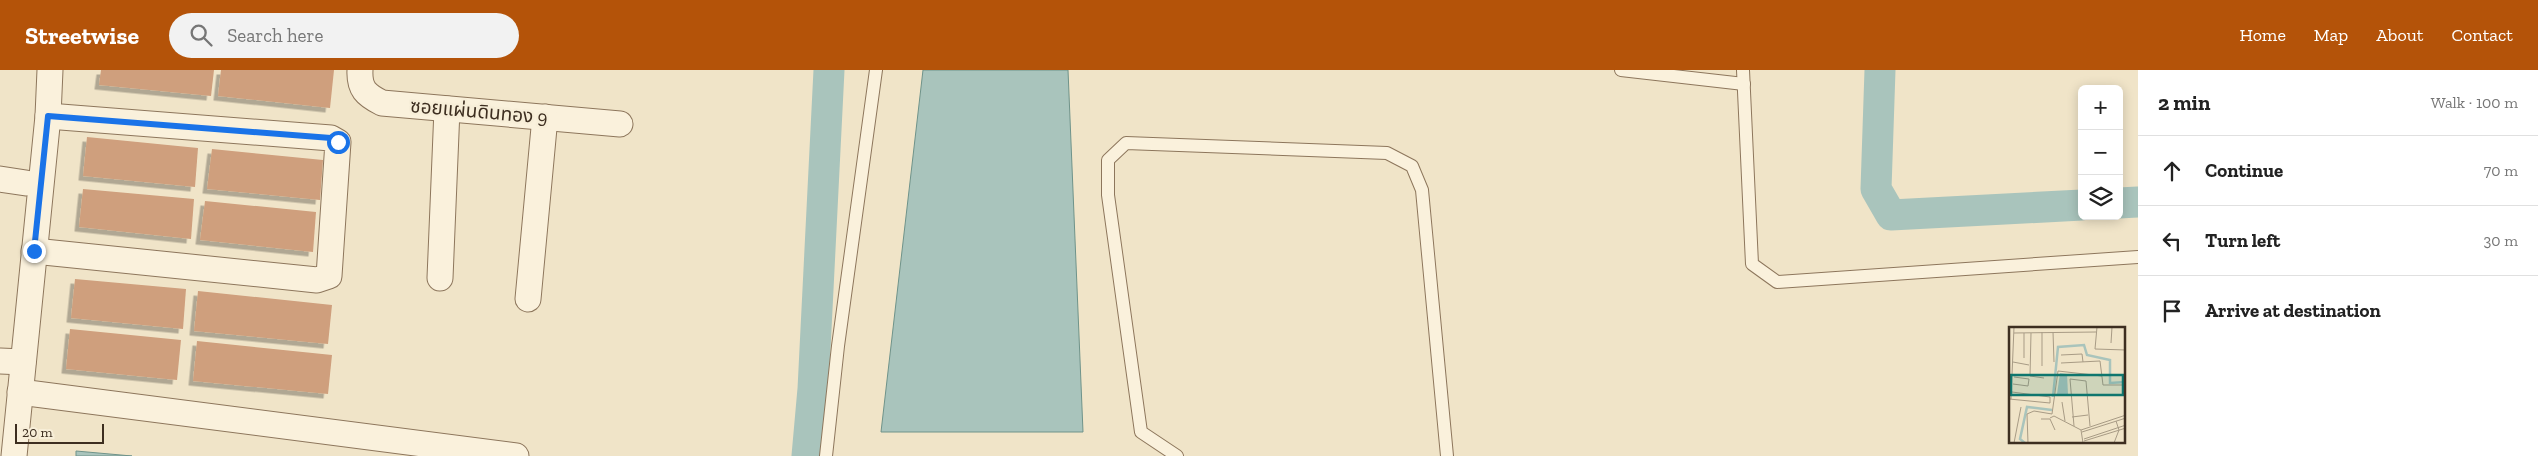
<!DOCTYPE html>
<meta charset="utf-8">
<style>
:root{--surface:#fff;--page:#f2f2f2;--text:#222;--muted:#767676;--line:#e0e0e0;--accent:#b45309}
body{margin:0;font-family:"Zilla Slab","Noto Sans Thai",serif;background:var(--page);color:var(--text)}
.controls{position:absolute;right:15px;top:15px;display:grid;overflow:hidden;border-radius:8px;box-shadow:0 2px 12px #0003}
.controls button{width:45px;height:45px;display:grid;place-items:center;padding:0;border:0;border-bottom:1px solid var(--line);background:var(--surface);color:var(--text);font:25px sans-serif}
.scale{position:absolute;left:15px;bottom:12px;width:89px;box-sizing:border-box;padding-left:5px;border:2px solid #3d2e20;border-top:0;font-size:14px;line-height:18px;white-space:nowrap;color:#3d2e20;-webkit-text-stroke:4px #f7eed8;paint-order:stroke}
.stop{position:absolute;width:15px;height:15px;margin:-11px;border:4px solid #1a73e8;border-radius:50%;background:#fff}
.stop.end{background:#1a73e8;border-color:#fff;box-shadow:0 1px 5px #0008}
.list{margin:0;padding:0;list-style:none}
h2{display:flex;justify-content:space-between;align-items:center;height:65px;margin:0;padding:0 20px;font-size:21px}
h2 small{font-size:16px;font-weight:400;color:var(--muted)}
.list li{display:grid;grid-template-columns:32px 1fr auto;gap:15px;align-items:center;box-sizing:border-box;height:70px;padding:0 20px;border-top:1px solid var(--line)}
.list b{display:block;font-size:19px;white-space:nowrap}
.list em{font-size:16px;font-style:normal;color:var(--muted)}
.icon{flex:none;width:28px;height:28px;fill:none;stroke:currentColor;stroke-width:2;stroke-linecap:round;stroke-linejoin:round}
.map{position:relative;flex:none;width:2138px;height:386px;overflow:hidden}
header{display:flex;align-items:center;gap:30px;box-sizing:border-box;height:70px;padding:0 25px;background:var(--accent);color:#fff}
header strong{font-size:24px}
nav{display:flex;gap:28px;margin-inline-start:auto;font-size:18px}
.search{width:350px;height:45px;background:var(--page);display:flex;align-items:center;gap:12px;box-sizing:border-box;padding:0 18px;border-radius:28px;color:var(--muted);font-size:19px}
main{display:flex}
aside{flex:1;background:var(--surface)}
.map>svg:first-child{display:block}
</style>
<header>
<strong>Streetwise</strong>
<div class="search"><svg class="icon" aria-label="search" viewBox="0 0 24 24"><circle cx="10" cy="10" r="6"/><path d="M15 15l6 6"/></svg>Search here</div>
<nav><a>Home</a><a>Map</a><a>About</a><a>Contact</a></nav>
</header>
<main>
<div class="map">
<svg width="2138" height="386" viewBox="0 0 2138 386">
<defs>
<filter id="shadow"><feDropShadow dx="-4.5" dy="4.5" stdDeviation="0" flood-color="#0004"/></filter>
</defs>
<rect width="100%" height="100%" fill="#f0e4c8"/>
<g fill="#a9c4bc" stroke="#6f938a">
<polygon points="923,0 1068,0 1083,362 881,362"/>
<polygon points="76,381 132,386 76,386"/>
</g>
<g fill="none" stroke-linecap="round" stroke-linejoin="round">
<g stroke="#a9c4bc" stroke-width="31">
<polyline points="1880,0 1876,119 1891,145 2082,135"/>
<polyline points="2119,133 2138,132"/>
<polyline points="807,386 813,319 829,0"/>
</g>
</g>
<g fill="#cf9f7d" filter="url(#shadow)">
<polygon points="101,0 214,0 211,26 99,15"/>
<polygon points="221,0 334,0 330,38 218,26"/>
<polygon points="87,67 198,78 195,117 83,106"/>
<polygon points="212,79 323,90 320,130 207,119"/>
<polygon points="83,119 194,129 191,169 79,157"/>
<polygon points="205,131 316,142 313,182 200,170"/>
<polygon points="75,209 186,219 183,259 71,248"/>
<polygon points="198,221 332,235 328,274 194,261"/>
<polygon points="70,259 181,270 177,310 66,299"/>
<polygon points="197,271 332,285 328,324 193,311"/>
</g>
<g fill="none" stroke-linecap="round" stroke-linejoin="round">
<defs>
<g id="service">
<polyline points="1621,0 1744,14"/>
<polyline points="1743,0 1752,194 1777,212 2138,187"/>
<polyline points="826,386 838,276 876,0"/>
<polyline points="1177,386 1141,362 1108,125 1108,90 1126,73 1387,83 1412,96 1422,120 1447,386"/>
</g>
<g id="minor">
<path d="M 360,0 C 359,19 366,25 382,33 L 620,54"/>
<polyline points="0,109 26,113"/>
<polyline points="34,181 317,210 329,206 338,72 331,68 48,46"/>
<polyline points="440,208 447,39"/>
<polyline points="528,229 545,47"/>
<polyline points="0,291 23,292"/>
<polyline points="20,322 516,386"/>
<polyline points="14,386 48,46 50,0"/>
</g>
</defs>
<use href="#service" stroke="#8d765c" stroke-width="14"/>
<use href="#minor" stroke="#8d765c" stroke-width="27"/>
<use href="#service" stroke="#faf1dc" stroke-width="12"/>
<use href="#minor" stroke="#faf1dc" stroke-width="25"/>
</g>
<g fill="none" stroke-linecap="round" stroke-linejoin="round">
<polyline stroke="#1a73e8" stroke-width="6" points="34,181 48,46 331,68 338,72"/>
</g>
<g text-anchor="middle" stroke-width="5" stroke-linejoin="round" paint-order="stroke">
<g font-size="19" fill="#3d2e20" stroke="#f7eed8">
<text transform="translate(479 41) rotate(5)" y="7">ซอยแผ่นดินทอง 9</text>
</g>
</g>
<g transform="translate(2009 257)">
<rect width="116" height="116" fill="#f0e4c8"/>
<path d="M 51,46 L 58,47 L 59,67 L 48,67 Z" fill="#a9c4bc"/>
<path fill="none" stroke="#a9c4bc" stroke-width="2.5" d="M 44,70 L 49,20 L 75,18 L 78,28 L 101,33 L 101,56 L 117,55M 16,116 L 11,112 L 18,80 L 43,83"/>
<path fill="none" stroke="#a89b85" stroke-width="1" d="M 88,0 L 86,22 L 117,23M 33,5 L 33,39M 44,5 L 45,35M 5,6 L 87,5M 22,6 L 21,49 L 35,51M 102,16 L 103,0M 52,28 L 73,27 L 74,35M 15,31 L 15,6M 4,35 L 20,38M 52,36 L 91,34 L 94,58 L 117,58M 4,57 L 19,59 L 20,52 L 5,50M 0,72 L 41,76 L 41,70 L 3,65M 2,72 L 5,0M 53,75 L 56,94M 63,90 L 79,88M 41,91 L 45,89 L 72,103 L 74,116M 32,92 L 41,92 L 46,103M 65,99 L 61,52 L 77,54 L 81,99M 72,103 L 117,88M 73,105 L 117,91M 75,112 L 117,98M 75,114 L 117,101M 5,116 L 12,80M 19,116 L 18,87 L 25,84 L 43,87 L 49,44 L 93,49M 105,116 L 110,103 L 107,94"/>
<path fill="#0f766e" fill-opacity="0.15" stroke="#0f766e" stroke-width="2.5" d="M 2,48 L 114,48 L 114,68 L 2,68 Z"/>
<rect width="116" height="116" fill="none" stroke="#3d2e20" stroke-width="2.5"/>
</g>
</svg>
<div class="controls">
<button>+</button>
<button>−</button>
<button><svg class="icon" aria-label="layers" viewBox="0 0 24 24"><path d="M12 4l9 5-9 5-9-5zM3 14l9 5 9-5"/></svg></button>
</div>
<div class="scale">20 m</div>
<div class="stop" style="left:338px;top:72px"></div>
<div class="stop end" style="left:34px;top:181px"></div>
</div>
<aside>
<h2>2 min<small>Walk · 100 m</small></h2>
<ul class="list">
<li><svg class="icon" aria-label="ahead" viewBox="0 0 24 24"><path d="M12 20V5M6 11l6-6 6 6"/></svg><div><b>Continue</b></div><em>70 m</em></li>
<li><svg class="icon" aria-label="left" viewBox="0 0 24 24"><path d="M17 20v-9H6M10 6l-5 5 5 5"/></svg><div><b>Turn left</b></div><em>30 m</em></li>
<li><svg class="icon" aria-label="arrive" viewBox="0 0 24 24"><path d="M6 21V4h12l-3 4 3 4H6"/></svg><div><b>Arrive at destination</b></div></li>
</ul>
</aside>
</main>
